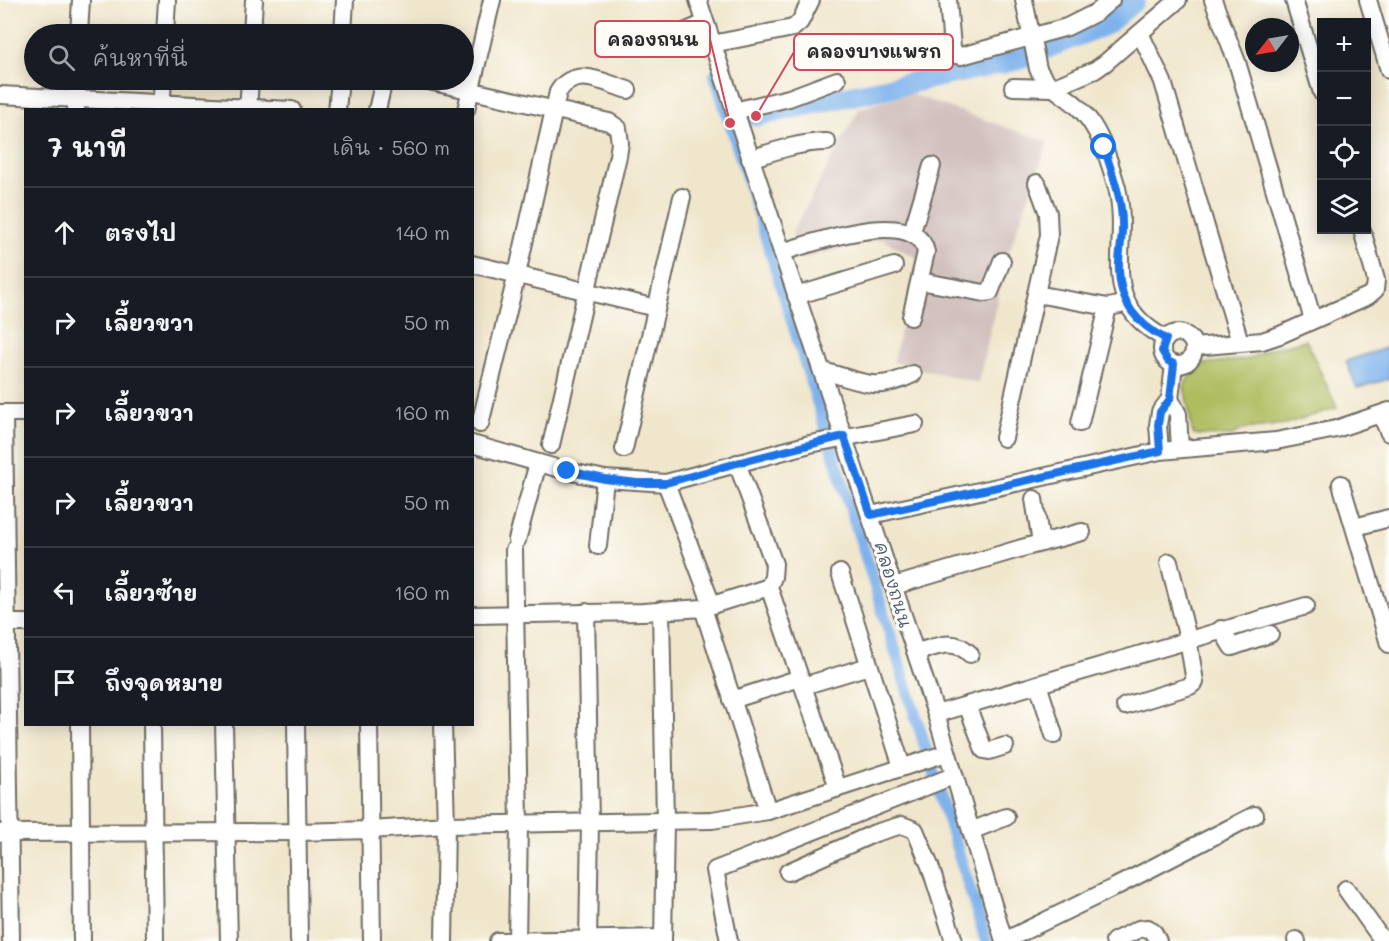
<!DOCTYPE html>
<html lang="th">
<meta charset="utf-8">
<style>
:root{--surface:#171b24;--page:#20242c;--text:#f1f3f6;--muted:#9ea1a6;--line:#363941}
body{margin:0;font-family:Mali,"Playpen Sans Thai",sans-serif;background:var(--page);color:var(--text)}
.controls{position:absolute;right:18px;top:18px;display:grid;overflow:hidden;border-radius:0px;box-shadow:0 3px 15px #0003}
.controls button{width:54px;height:54px;display:grid;place-items:center;padding:0;border:0;border-bottom:2px solid var(--line);background:var(--surface);color:var(--text);font:30px sans-serif}
.compass{position:absolute;left:1245px;top:18px;width:54px;height:54px;border-radius:50%;background:var(--surface);box-shadow:0 3px 15px #0003;rotate:239deg}
.stop{position:absolute;width:18px;height:18px;margin:-14px;border:4px solid #1a73e8;border-radius:50%;background:#fff}
.stop.end{background:#1a73e8;border-color:#fff;box-shadow:0 2px 6px #0008}
.list{margin:0;padding:0;list-style:none}
h2{display:flex;justify-content:space-between;align-items:center;height:78px;margin:0;padding:0 24px;font-size:26px}
h2 small{font-size:20px;font-weight:400;color:var(--muted)}
.list li{display:grid;grid-template-columns:39px 1fr auto;gap:18px;align-items:center;box-sizing:border-box;height:90px;padding:0 24px;border-top:2px solid var(--line)}
.list b{display:block;font-size:22px;white-space:nowrap}
.list em{font-size:20px;font-style:normal;color:var(--muted)}
.icon{flex:none;width:33px;height:33px;fill:none;stroke:currentColor;stroke-width:2;stroke-linecap:round;stroke-linejoin:round}
.map{position:relative;flex:none;width:1389px;height:941px;overflow:hidden}
.search{position:absolute;background:var(--surface);box-shadow:0 3px 15px #0003;left:24px;top:24px;width:450px;height:66px;display:flex;align-items:center;gap:15px;box-sizing:border-box;padding:0 21px;border-radius:33px;color:var(--muted);font-size:22px}
.panel{position:absolute;background:var(--surface);box-shadow:0 3px 15px #0003;left:24px;top:108px;width:450px;height:618px;border-radius:0px}
.map>svg:first-child{display:block}
</style>
<div class="map">
<svg width="1389" height="941" viewBox="0 0 1389 941">
<rect width="100%" height="100%" fill="#fdfcf7"/>
<filter id="ink" filterUnits="userSpaceOnUse"><feTurbulence type="fractalNoise" baseFrequency=".0167" numOctaves="2"/><feDisplacementMap in="SourceGraphic" scale="12" xChannelSelector="R" yChannelSelector="G"/><feConvolveMatrix kernelMatrix="1 2 1 2 8 2 1 2 1" color-interpolation-filters="sRGB"/></filter>
<filter id="wash" filterUnits="userSpaceOnUse"><feTurbulence type="fractalNoise" baseFrequency=".008" numOctaves="4" result="noise"/><feDisplacementMap in="SourceGraphic" scale="24" xChannelSelector="R" yChannelSelector="G"/><feGaussianBlur stdDeviation="1.35" result="paint"/><feColorMatrix in="noise" values="0 0 0 0 0 0 0 0 0 0 0 0 0 0 0 0 0 1.4 0 .05"/><feComposite in="paint" operator="in"/></filter>
<g filter="url(#wash)">
<rect width="100%" height="100%" fill="#f0e6cc"/>
<polygon fill="#d1c0bd" points="908,93 1048,142 1007,258 978,383 893,362 917,258 881,239 801,259 792,233 859,109"/>
<polygon fill="#afbc5e" stroke="#6d7444" stroke-width="1.5" points="1306,340 1337,408 1285,424 1244,429 1230,436 1193,435 1184,386 1192,372 1203,364 1249,359 1269,349"/>
<polygon fill="#7eb2ec" stroke="#546e8c" stroke-width="1.5" points="1389,347 1389,379 1357,388 1346,361"/>
<g fill="none" stroke-linecap="round" stroke-linejoin="round">
<polyline stroke="#7eb2ec" stroke-width="12" points="715,75 986,941"/>
<polyline stroke="#7eb2ec" stroke-width="21" points="756,116 1017,60 1107,24 1135,0"/>
</g>
</g>
<g filter="url(#ink)">
<g fill="none" stroke-linecap="round" stroke-linejoin="round">
<defs>
<g id="minor">
<polyline points="698,0 936,714 1004,941"/>
<polyline points="948,0 952,48 956,55 961,56 1067,27 1097,12 1111,0"/>
<path d="M 1024,0 L 1038,69 C 1047,87 1063,93 1077,106 C 1100,127 1109,160 1117,188 C 1132,250 1094,301 1166,339"/>
<polyline points="1213,0 1237,62 1313,320"/>
<polyline points="1294,0 1322,93"/>
<polyline points="1368,0 1389,70"/>
<polyline points="1140,33 1163,82 1240,342"/>
<polyline points="79,34 81,0"/>
<polyline points="165,34 167,0"/>
<polyline points="252,34 254,0"/>
<polyline points="343,34 345,0"/>
<polyline points="673,37 705,23"/>
<polyline points="712,44 793,28 800,22 811,0"/>
<polyline points="424,80 609,122 618,128 620,143 618,156 551,445"/>
<polyline points="1013,87 1052,88 1095,70 1105,63 1178,0"/>
<polyline points="0,95 292,110"/>
<polyline points="76,109 77,80"/>
<polyline points="161,110 163,80"/>
<polyline points="248,110 250,80"/>
<polyline points="337,110 340,80"/>
<polyline points="377,110 384,80"/>
<polyline points="466,110 492,0"/>
<polyline points="734,111 789,98 837,80"/>
<path d="M 750,159 C 775,151 800,142 827,142"/>
<polyline points="912,232 932,166"/>
<path d="M 782,252 C 813,243 916,205 926,252 L 911,317"/>
<polyline points="472,264 656,308"/>
<polyline points="920,281 984,293 990,292 1002,261"/>
<polyline points="1036,294 1108,307 1120,305"/>
<polyline points="796,296 894,266"/>
<circle cx="1178" cy="349" r="16"/>
<polyline points="1194,347 1262,341 1280,335 1368,296 1375,290 1376,280 1362,230"/>
<path d="M 822,371 C 861,380 873,394 913,374"/>
<polyline points="1170,399 1178,414 1180,449"/>
<polyline points="0,413 26,413"/>
<polyline points="4,413 11,941"/>
<polyline points="1381,415 1389,433"/>
<polyline points="1080,423 1108,307"/>
<path d="M 480,424 L 517,274 L 558,92 C 575,65 604,83 628,90"/>
<polyline points="1004,438 1049,235 1048,213 1037,183"/>
<polyline points="472,444 567,471 605,479 666,483 810,444 915,424"/>
<polyline points="624,449 682,197"/>
<polyline points="1160,451 1158,425 1160,412 1170,399 1174,364"/>
<polyline points="737,463 774,564 773,577 769,587 838,788"/>
<polyline points="666,483 712,605"/>
<polyline points="1341,484 1389,644"/>
<polyline points="1034,499 1041,543"/>
<polyline points="871,515 1160,451 1276,441 1336,429 1389,411"/>
<polyline points="1355,527 1389,518"/>
<polyline points="517,540 538,463"/>
<polyline points="598,546 605,479"/>
<polyline points="514,550 519,824 517,941"/>
<polyline points="840,573 902,767"/>
<polyline points="894,586 1022,548 1082,532"/>
<polyline points="703,608 768,811"/>
<polyline points="661,610 665,821 663,941"/>
<polyline points="586,612 590,823 588,941"/>
<polyline points="472,615 643,612 703,608 769,587"/>
<polyline points="0,623 26,623"/>
<polyline points="1221,629 1232,647 1270,634"/>
<path d="M 916,652 C 937,647 953,637 970,654"/>
<polyline points="1038,684 1054,735"/>
<polyline points="803,686 869,666"/>
<polyline points="732,700 800,678"/>
<polyline points="967,705 984,750 989,751 1005,746"/>
<polyline points="1125,706 1190,686 1195,682 1188,639 1169,562"/>
<polyline points="936,714 1306,606"/>
<polyline points="80,724 82,941"/>
<polyline points="152,724 155,941"/>
<polyline points="224,724 229,941"/>
<polyline points="296,724 299,941"/>
<polyline points="369,724 372,941"/>
<polyline points="443,724 446,825 444,941"/>
<polyline points="971,831 1006,817"/>
<polyline points="0,833 297,832 371,830 446,825 712,820 768,811 947,753"/>
<polyline points="788,872 875,833 902,825 915,830 930,866 954,941"/>
<polyline points="1346,889 1383,941"/>
<polyline points="1296,940 1297,941"/>
<polyline points="498,941 663,938"/>
<polyline points="729,941 715,870 953,776"/>
<polyline points="1004,941 1115,887 1255,815"/>
<polyline points="1114,941 1139,929 1148,928 1154,933 1158,941"/>
</g>
</defs>
<use href="#minor" stroke="#706c63" stroke-width="20"/>
<use href="#minor" stroke="#fff" stroke-width="16"/>
</g>
</g>
<g fill="none" stroke-linecap="round" stroke-linejoin="round" filter="url(#ink)">
<path stroke="#1a73e8" stroke-width="8" d="M 567,471 L 605,479 L 637,483 L 666,483 L 737,463 L 844,436 L 871,515 L 1160,451 L 1158,425 L 1160,412 L 1170,399 L 1174,364 L 1168,361 L 1162,351 L 1166,339 C 1137,324 1120,304 1119,270 C 1118,255 1123,239 1122,223 C 1122,197 1111,171 1104,147"/>
</g>
<g text-anchor="middle" stroke-width="6" stroke-linejoin="round" paint-order="stroke">
<g font-size="18" font-style="italic" fill="#485a6f" stroke="#fdfcf7">
<text transform="translate(893 585) rotate(73)" y="6">คลองถนน</text>
</g>
</g>
<path fill="none" stroke="#d1495b" stroke-width="2" d="M730 123L710 39M756 116L794 52"/>
<g fill="#d1495b" stroke="#fdfcf7" stroke-width="2">
<circle cx="730" cy="123" r="6"/>
<circle cx="756" cy="116" r="6"/>
</g>
<g fill="#fdfcf7" stroke="#d1495b" stroke-width="2">
<rect x="595" y="21" width="115" height="36" rx="6"/>
<rect x="794" y="34" width="159" height="36" rx="6"/>
</g>
<g font-size="18" text-anchor="middle" font-weight="bold" fill="#2b2b2b">
<text x="653" y="46">คลองถนน</text>
<text x="874" y="58">คลองบางแพรก</text>
</g>
</svg>
<div class="controls">
<button>+</button>
<button>−</button>
<button><svg class="icon" aria-label="locate" viewBox="0 0 24 24"><circle cx="12" cy="12" r="6"/><path d="M12 2v4M12 18v4M2 12h4M18 12h4"/></svg></button>
<button><svg class="icon" aria-label="layers" viewBox="0 0 24 24"><path d="M12 4l9 5-9 5-9-5zM3 14l9 5 9-5"/></svg></button>
</div>
<svg class="compass" viewBox="-18 -18 36 36"><path d="M0-13l5 13h-10z" fill="#e53935"/><path d="M0 13l5-13h-10z" fill="#9ea1a6"/></svg>
<div class="stop" style="left:1104px;top:147px"></div>
<div class="stop end" style="left:567px;top:471px"></div>
<div class="search"><svg class="icon" aria-label="search" viewBox="0 0 24 24"><circle cx="10" cy="10" r="6"/><path d="M15 15l6 6"/></svg>ค้นหาที่นี่</div>
<section class="panel">
<h2>7 นาที<small>เดิน · 560 m</small></h2>
<ul class="list">
<li><svg class="icon" aria-label="ahead" viewBox="0 0 24 24"><path d="M12 20V5M6 11l6-6 6 6"/></svg><div><b>ตรงไป</b></div><em>140 m</em></li>
<li><svg class="icon" aria-label="right" viewBox="0 0 24 24"><path d="M7 20v-9h11M14 6l5 5-5 5"/></svg><div><b>เลี้ยวขวา</b></div><em>50 m</em></li>
<li><svg class="icon" aria-label="right" viewBox="0 0 24 24"><path d="M7 20v-9h11M14 6l5 5-5 5"/></svg><div><b>เลี้ยวขวา</b></div><em>160 m</em></li>
<li><svg class="icon" aria-label="right" viewBox="0 0 24 24"><path d="M7 20v-9h11M14 6l5 5-5 5"/></svg><div><b>เลี้ยวขวา</b></div><em>50 m</em></li>
<li><svg class="icon" aria-label="left" viewBox="0 0 24 24"><path d="M17 20v-9H6M10 6l-5 5 5 5"/></svg><div><b>เลี้ยวซ้าย</b></div><em>160 m</em></li>
<li><svg class="icon" aria-label="arrive" viewBox="0 0 24 24"><path d="M6 21V4h12l-3 4 3 4H6"/></svg><div><b>ถึงจุดหมาย</b></div></li>
</ul>
</section>
</div>
